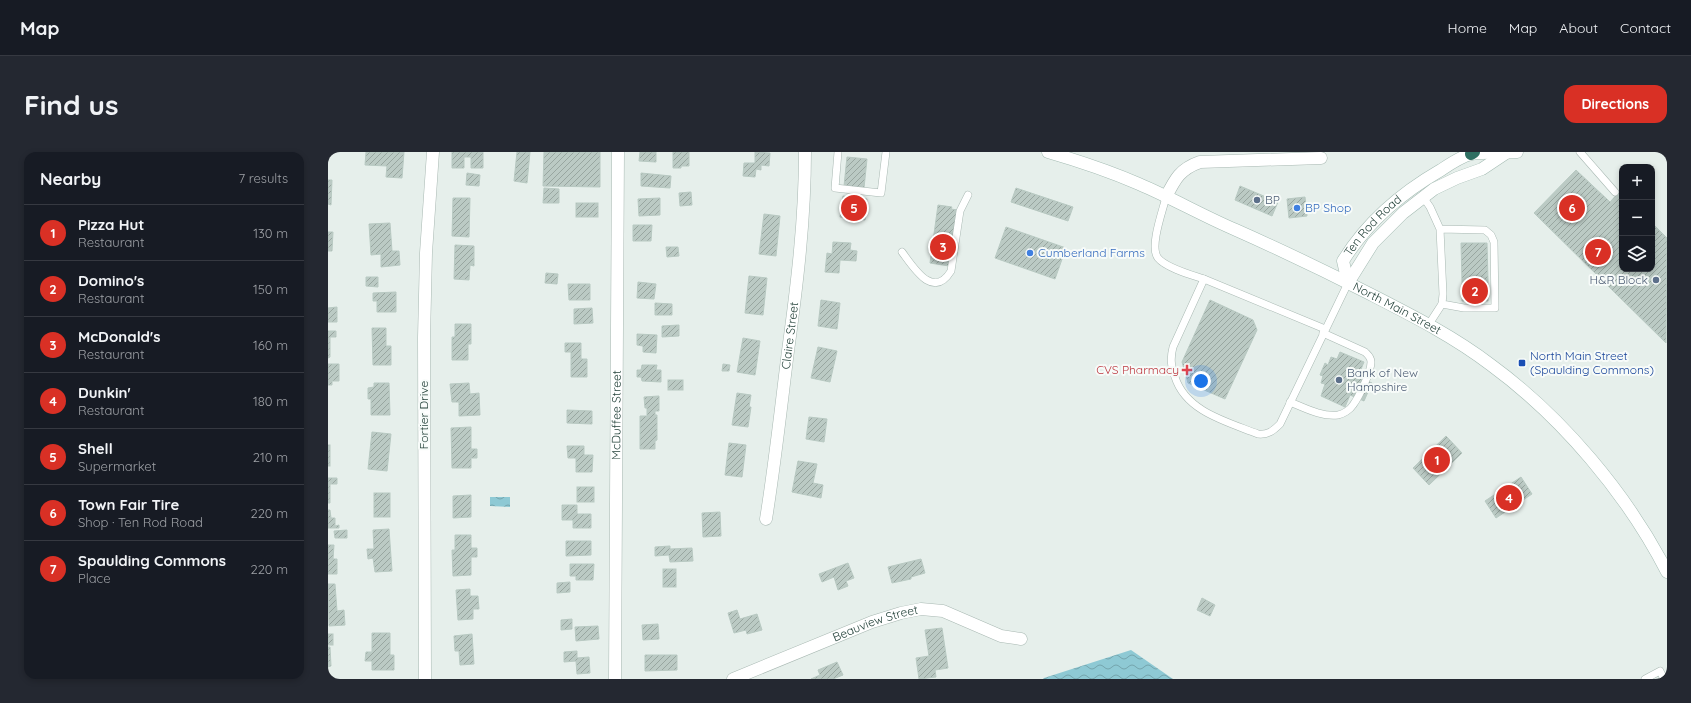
<!DOCTYPE html>
<meta charset="utf-8">
<style>
:root{--surface:#171b24;--page:#242831;--text:#f1f3f6;--muted:#9ea1a6;--line:#363941;--accent:#d93025}
body{margin:0;font-family:Quicksand,sans-serif;background:var(--page);color:var(--text)}
.controls{position:absolute;right:12px;top:12px;display:grid;overflow:hidden;border-radius:8px;box-shadow:0 2px 6px #0003}
.controls button{width:36px;height:36px;display:grid;place-items:center;padding:0;border:0;border-bottom:1px solid var(--line);background:var(--surface);color:var(--text);font:20px sans-serif}
.you{position:absolute;left:873px;top:229px;width:14px;height:14px;margin:-10px;border:3px solid #fff;border-radius:50%;background:#1a73e8;box-shadow:0 0 0 6px #1a73e833}
.badge{display:grid;place-items:center;width:26px;height:26px;border-radius:50%;background:var(--accent);color:#fff;font-size:13px;font-weight:700}
.pin{position:absolute;translate:-50% -50%;border:2px solid #fff;box-shadow:0 1px 4px #0006}
.list{margin:0;padding:0;list-style:none}
h2{display:flex;justify-content:space-between;align-items:center;height:52px;margin:0;padding:0 16px;font-size:17px}
h2 small{font-size:13px;font-weight:400;color:var(--muted)}
.list li{display:grid;grid-template-columns:26px 1fr auto;gap:12px;align-items:center;box-sizing:border-box;height:56px;padding:0 16px;border-top:1px solid var(--line)}
.list b{display:block;font-size:15px;white-space:nowrap}
.list p{margin:0;font-size:13px;white-space:nowrap;color:var(--muted)}
.list em{font-size:13px;font-style:normal;color:var(--muted)}
.icon{flex:none;width:22px;height:22px;fill:none;stroke:currentColor;stroke-width:2;stroke-linecap:round;stroke-linejoin:round}
.map{position:relative;flex:none;width:1339px;height:527px;overflow:hidden;border-radius:12px}
header{display:flex;align-items:center;gap:24px;box-sizing:border-box;height:56px;padding:0 20px;background:var(--surface);border-bottom:1px solid var(--line)}
header strong{font-size:19px}
nav{display:flex;gap:22px;margin-inline-start:auto;font-size:14px}
.intro{display:flex;align-items:center;justify-content:space-between;box-sizing:border-box;height:96px;padding:0 24px}
h1{margin:0;font-size:28px}
.button{padding:10px 18px;border-radius:12px;background:var(--accent);color:#fff;font-size:14px;font-weight:700}
main{display:flex;gap:24px;padding:0 24px}
aside{flex:1;background:var(--surface);border-radius:12px;box-shadow:0 2px 6px #0003}
.map>svg:first-child{display:block}
</style>
<header>
<strong>Map</strong>
<nav><a>Home</a><a>Map</a><a>About</a><a>Contact</a></nav>
</header>
<div class="intro"><h1>Find us</h1><a class="button">Directions</a></div>
<main>
<aside>
<h2>Nearby<small>7 results</small></h2>
<ul class="list">
<li><span class="badge">1</span><div><b>Pizza Hut</b><p>Restaurant</p></div><em>130 m</em></li>
<li><span class="badge">2</span><div><b>Domino's</b><p>Restaurant</p></div><em>150 m</em></li>
<li><span class="badge">3</span><div><b>McDonald's</b><p>Restaurant</p></div><em>160 m</em></li>
<li><span class="badge">4</span><div><b>Dunkin'</b><p>Restaurant</p></div><em>180 m</em></li>
<li><span class="badge">5</span><div><b>Shell</b><p>Supermarket</p></div><em>210 m</em></li>
<li><span class="badge">6</span><div><b>Town Fair Tire</b><p>Shop · Ten Rod Road</p></div><em>220 m</em></li>
<li><span class="badge">7</span><div><b>Spaulding Commons</b><p>Place</p></div><em>220 m</em></li>
</ul>
</aside>
<div class="map">
<svg width="1339" height="527" viewBox="0 0 1339 527">
<defs>
<pattern id="water-waves" width="16" height="10" patternUnits="userSpaceOnUse"><rect width="16" height="10" fill="#8ec9d4"/><path d="M0 5q4-4 8 0t8 0" fill="none" stroke="#74a5ad"/></pattern>
<pattern id="building-hatch" width="6" height="6" patternUnits="userSpaceOnUse"><rect width="6" height="6" fill="#bbcac4"/><path d="M-1 1l2-2M0 6l6-6M5 7l2-2" fill="none" stroke="#98a6a0"/></pattern>
</defs>
<rect width="100%" height="100%" fill="#e6efeb"/>
<g fill="url(#water-waves)">
<polygon points="162,345 182,345 182,355 162,354"/>
<polygon points="803,498 845,527 715,527 716,526"/>
</g>
<g fill="url(#building-hatch)" stroke="#b8c9c2">
<polygon points="38,0 76,0 74,26 58,25 59,14 37,13"/>
<polygon points="124,0 155,0 155,16 143,16 143,5 136,5 136,16 124,16"/>
<polygon points="189,0 202,0 199,31 186,29"/>
<polygon points="216,0 272,0 272,35 215,34"/>
<polygon points="312,0 328,0 328,10 311,9"/>
<polygon points="345,0 361,0 361,14 353,14 353,16 345,16"/>
<polygon points="427,0 442,1 441,14 433,13 433,18 428,17 427,25 415,24 416,11 427,11"/>
<polygon points="519,5 539,7 536,36 516,34"/>
<polygon points="1248,18 1282,50 1292,39 1294,41 1294,117 1324,117 1324,71 1339,86 1338,191 1206,61"/>
<polygon points="139,21 152,23 151,34 138,33"/>
<polygon points="313,21 343,24 342,36 313,34"/>
<polygon points="0,28 4,28 3,53 0,52"/>
<polygon points="912,34 950,50 944,64 907,48"/>
<polygon points="216,36 231,37 231,51 215,51"/>
<polygon points="688,36 745,55 740,69 683,50"/>
<polygon points="363,40 364,53 352,54 351,41"/>
<polygon points="515,44 539,47 537,68 512,65"/>
<polygon points="977,45 979,64 961,66 959,47"/>
<polygon points="125,46 142,46 141,85 124,84"/>
<polygon points="332,46 332,63 311,64 310,47"/>
<rect x="248" y="51" width="22" height="14"/>
<polygon points="610,53 624,55 623,57 630,58 621,114 602,111"/>
<polygon points="436,62 452,64 448,104 431,102"/>
<polygon points="62,71 64,99 71,99 72,113 53,115 53,102 43,103 41,72"/>
<polygon points="305,73 324,73 323,89 305,89"/>
<polygon points="678,75 738,96 727,127 667,106"/>
<polygon points="0,80 5,80 4,99 0,99"/>
<polygon points="505,90 523,91 522,98 529,99 528,109 512,108 511,121 497,120 499,101 504,102"/>
<polygon points="1133,91 1159,91 1160,128 1134,130"/>
<polygon points="127,93 146,94 146,114 142,113 141,128 126,127"/>
<polygon points="338,95 350,95 351,104 339,105"/>
<polygon points="218,121 230,122 229,132 217,131"/>
<polygon points="421,124 439,126 435,163 417,161"/>
<polygon points="38,125 50,125 50,135 38,134"/>
<polygon points="1160,128 1160,149 1134,149 1134,130"/>
<polygon points="310,130 328,132 326,147 309,146"/>
<polygon points="240,132 262,132 262,148 241,148"/>
<polygon points="68,140 68,160 49,160 49,149 45,149 45,141"/>
<polygon points="493,148 512,151 509,177 490,174"/>
<polygon points="882,148 925,168 929,178 897,247 860,231 854,210"/>
<polygon points="327,151 344,152 344,163 327,163"/>
<polygon points="9,155 9,170 0,170 0,156"/>
<polygon points="264,156 265,171 246,172 246,157"/>
<polygon points="127,172 143,172 143,192 140,192 140,208 124,208 124,185 127,185"/>
<polygon points="351,173 351,184 334,185 334,174"/>
<polygon points="44,176 58,176 58,194 63,194 63,213 45,213"/>
<polygon points="0,179 8,179 8,185 2,185 2,205 0,206"/>
<polygon points="309,182 329,183 328,201 315,200 315,194 309,193"/>
<polygon points="415,186 432,189 427,223 409,220"/>
<polygon points="237,191 253,191 253,207 259,207 259,225 243,225 243,200 237,200"/>
<polygon points="490,195 509,199 502,230 483,226"/>
<polygon points="1012,200 1036,210 1017,255 993,244 997,232 993,231 995,224 992,223 997,211 1000,213 1003,205 1009,207"/>
<polygon points="0,212 11,212 11,229 4,229 4,233 0,233"/>
<polygon points="395,212 402,213 401,219 394,219"/>
<polygon points="314,213 329,213 328,218 333,218 333,230 314,229 313,225 309,225 309,218 313,218"/>
<polygon points="1030,225 1044,231 1036,249 1022,243"/>
<rect x="340" y="228" width="15" height="10"/>
<polygon points="46,231 61,231 62,263 43,263 43,247 40,247 40,236 46,235"/>
<polygon points="141,231 142,242 151,241 152,263 131,264 131,250 124,250 122,232"/>
<polygon points="409,241 423,243 421,255 423,255 420,275 404,273"/>
<polygon points="331,244 331,259 327,259 327,263 329,263 329,288 327,289 327,297 312,297 312,264 319,264 319,256 317,256 316,245"/>
<polygon points="239,258 264,259 264,272 239,271"/>
<polygon points="481,265 499,267 496,290 478,287"/>
<polygon points="143,275 143,297 149,297 149,306 143,306 143,316 124,316 123,276"/>
<polygon points="44,280 63,282 59,319 40,317"/>
<polygon points="1118,284 1134,301 1101,333 1085,316"/>
<polygon points="401,291 418,293 414,325 397,323"/>
<rect x="0" y="293" width="2" height="21"/>
<polygon points="239,294 256,294 256,303 265,303 264,320 248,320 248,306 240,306"/>
<polygon points="470,309 489,312 485,331 495,333 493,346 464,340"/>
<polygon points="1193,325 1204,342 1168,366 1157,349"/>
<polygon points="0,326 9,326 9,332 2,332 2,351 0,351"/>
<rect x="249" y="335" width="17" height="15"/>
<rect x="46" y="341" width="16" height="24"/>
<polygon points="143,343 143,365 125,366 125,344"/>
<polygon points="234,353 249,353 249,362 263,362 263,376 245,376 245,368 234,368"/>
<polygon points="0,358 2,358 3,366 7,366 7,374 11,373 11,376 0,376"/>
<polygon points="392,360 393,384 375,385 374,361"/>
<polygon points="61,377 64,419 47,420 45,406 40,407 39,397 46,397 45,378"/>
<polygon points="19,378 19,386 7,386 6,379"/>
<polygon points="127,383 143,383 143,396 149,396 149,405 143,405 143,423 125,424 124,398 127,398"/>
<polygon points="238,389 263,389 263,403 238,404"/>
<polygon points="0,393 6,393 5,407 9,407 9,422 0,422"/>
<polygon points="342,394 342,397 364,396 365,409 342,410 341,403 327,404 327,395"/>
<polygon points="593,407 597,421 583,425 583,427 564,431 560,415"/>
<polygon points="520,411 526,426 518,429 520,434 510,438 506,425 494,430 491,422"/>
<polygon points="242,412 266,412 265,428 248,428 248,424 242,424"/>
<rect x="335" y="417" width="13" height="18"/>
<polygon points="242,430 242,440 229,441 229,431"/>
<polygon points="0,432 7,432 9,459 16,458 17,473 1,474"/>
<polygon points="142,437 142,444 150,444 151,457 145,457 145,467 130,468 128,438"/>
<polygon points="874,446 887,453 882,464 869,458"/>
<polygon points="409,458 412,467 429,462 434,478 419,482 418,478 406,481 400,461"/>
<polygon points="244,467 244,477 233,478 233,468"/>
<polygon points="330,472 331,487 315,488 314,473"/>
<polygon points="270,474 271,487 248,489 247,475"/>
<polygon points="614,476 620,516 607,518 608,525 591,527 588,506 601,504 597,478"/>
<polygon points="44,481 62,481 62,503 66,503 66,518 44,518 44,509 37,509 38,500 44,500"/>
<rect x="0" y="482" width="5" height="11"/>
<polygon points="144,482 146,512 132,513 131,499 127,499 126,484"/>
<polygon points="0,495 2,495 3,514 0,515"/>
<polygon points="249,499 249,506 261,505 262,521 249,522 248,509 236,510 236,500"/>
<polygon points="317,503 349,503 349,518 317,519"/>
<polygon points="509,510 515,523 505,527 483,527 492,523 490,518"/>
</g>
<g fill="none" stroke-linecap="round" stroke-linejoin="round">
<defs>
<g id="lane">
<polyline points="510,0 507,36 553,41 558,0"/>
<polyline points="1252,0 1287,40"/>
<path d="M 838,45 C 835,58 821,95 830,106 C 838,116 864,123 876,127 L 845,195 C 842,207 843,214 847,225 C 858,260 900,270 930,282 C 940,283 945,279 952,272 L 1020,131"/>
<polyline points="1095,45 1102,55 1112,77 1115,142 1114,152 1136,156 1167,156 1166,90 1163,83 1157,78 1112,77"/>
<path d="M 574,100 C 586,116 605,148 623,119 L 632,59 L 640,43"/>
<polyline points="876,127 997,177"/>
<polyline points="1101,172 1114,152"/>
<path d="M 962,250 C 977,256 993,265 1010,263 C 1015,262 1022,258 1025,253 C 1031,245 1043,220 1043,210 C 1043,205 1040,203 1037,200 L 995,181"/>
<polyline points="1317,527 1332,519 1336,527"/>
</g>
<g id="street">
<path d="M 838,45 C 847,27 852,17 872,10 L 993,6"/>
<path id="s1" d="M 438,367 C 447,311 453,255 460,199 C 469,133 477,67 477,0"/>
<polyline points="97,527 96,186 98,101 105,0"/>
<path id="s2" d="M 287,527 L 290,0"/>
<path id="s3" d="M 405,527 L 544,470 L 573,461 L 593,457 L 615,459 L 673,484 L 693,487"/>
</g>
<g id="secondary">
<path id="s4" d="M 720,0 C 751,9 781,19 811,32 C 844,46 875,64 908,78 C 953,98 997,119 1040,141 C 1083,163 1125,184 1163,213 C 1234,265 1299,342 1339,420"/>
<path id="s5" d="M 1020,131 L 1015,109 C 1039,70 1073,41 1113,18 C 1122,12 1132,5 1143,2 C 1156,0 1175,1 1189,0"/>
<polyline points="1020,131 1045,91 1075,61 1106,37 1129,26 1154,17 1178,1"/>
</g>
<polyline id="highway" points="1143,2 1146,0"/>
</defs>
<use href="#lane" stroke="#a8b8b2" stroke-width="8"/>
<use href="#street" stroke="#a8b8b2" stroke-width="13"/>
<use href="#secondary" stroke="#a4bbb3" stroke-width="13"/>
<use href="#highway" stroke="#c2cac8" stroke-width="13"/>
<use href="#lane" stroke="#fff" stroke-width="7"/>
<use href="#street" stroke="#fff" stroke-width="12"/>
<use href="#secondary" stroke="#fff" stroke-width="12"/>
<use href="#highway" stroke="#2f6f62" stroke-width="12"/>
</g>
<g fill="#5c6f8a" stroke="#f7fbf9" stroke-width="1.5">
<circle cx="929" cy="48" r="4"/>
<circle cx="1328" cy="128" r="4"/>
<circle cx="1011" cy="228" r="4"/>
</g>
<g fill="#3f7fe0" stroke="#f7fbf9" stroke-width="1.5">
<circle cx="969" cy="56" r="4"/>
<circle cx="702" cy="101" r="4"/>
</g>
<rect fill="#1a4fb4" stroke="#f7fbf9" stroke-width="1.5" x="1190" y="207" width="8" height="8" rx="2"/>
<path fill="#e0444e" stroke="#f7fbf9" stroke-width="1.5" d="M857 212h4v4h4v4h-4v4h-4v-4h-4v-4h4z"/>
<g text-anchor="middle" stroke-width="4" stroke-linejoin="round" paint-order="stroke">
<g font-size="12" fill="#4e5e75" stroke="#f7fbf9" text-anchor="start">
<text x="937" y="52">BP</text>
<text x="1320" y="132" text-anchor="end">H&amp;R Block</text>
<text x="1019" y="225">Bank of New<tspan x="1019" dy="14">Hampshire</tspan></text>
</g>
<g font-size="12" fill="#366cbe" stroke="#f7fbf9" text-anchor="start">
<text x="977" y="60">BP Shop</text>
<text x="710" y="105">Cumberland Farms</text>
</g>
<g font-size="12" fill="#24423a" stroke="#f7fbf9">
<text dy="4" stroke="none"><textPath href="#s5" startOffset="69">Ten Rod Road</textPath></text>
<text dy="4" stroke="none"><textPath href="#s4" startOffset="383">North Main Street</textPath></text>
<text dy="4" stroke="none"><textPath href="#s1" startOffset="185">Claire Street</textPath></text>
<text transform="translate(96 263) rotate(-90)" y="4">Fortier Drive</text>
<text dy="4" stroke="none"><textPath href="#s2" startOffset="264">McDuffee Street</textPath></text>
<text dy="4" stroke="none"><textPath href="#s3" startOffset="153">Beauview Street</textPath></text>
</g>
<g font-size="12" fill="#164399" stroke="#f7fbf9" text-anchor="start">
<text x="1202" y="208">North Main Street<tspan x="1202" dy="14">(Spaulding Commons)</tspan></text>
</g>
<g font-size="12" fill="#be3a42" stroke="#f7fbf9" text-anchor="end">
<text x="851" y="222">CVS Pharmacy</text>
</g>
</g>
</svg>
<div class="controls">
<button>+</button>
<button>−</button>
<button><svg class="icon" aria-label="layers" viewBox="0 0 24 24"><path d="M12 4l9 5-9 5-9-5zM3 14l9 5 9-5"/></svg></button>
</div>
<div class="you"></div>
<div class="pin badge" style="left:1109px;top:308px">1</div>
<div class="pin badge" style="left:1147px;top:139px">2</div>
<div class="pin badge" style="left:615px;top:95px">3</div>
<div class="pin badge" style="left:1181px;top:346px">4</div>
<div class="pin badge" style="left:526px;top:56px">5</div>
<div class="pin badge" style="left:1244px;top:56px">6</div>
<div class="pin badge" style="left:1270px;top:100px">7</div>
</div>
</main>
